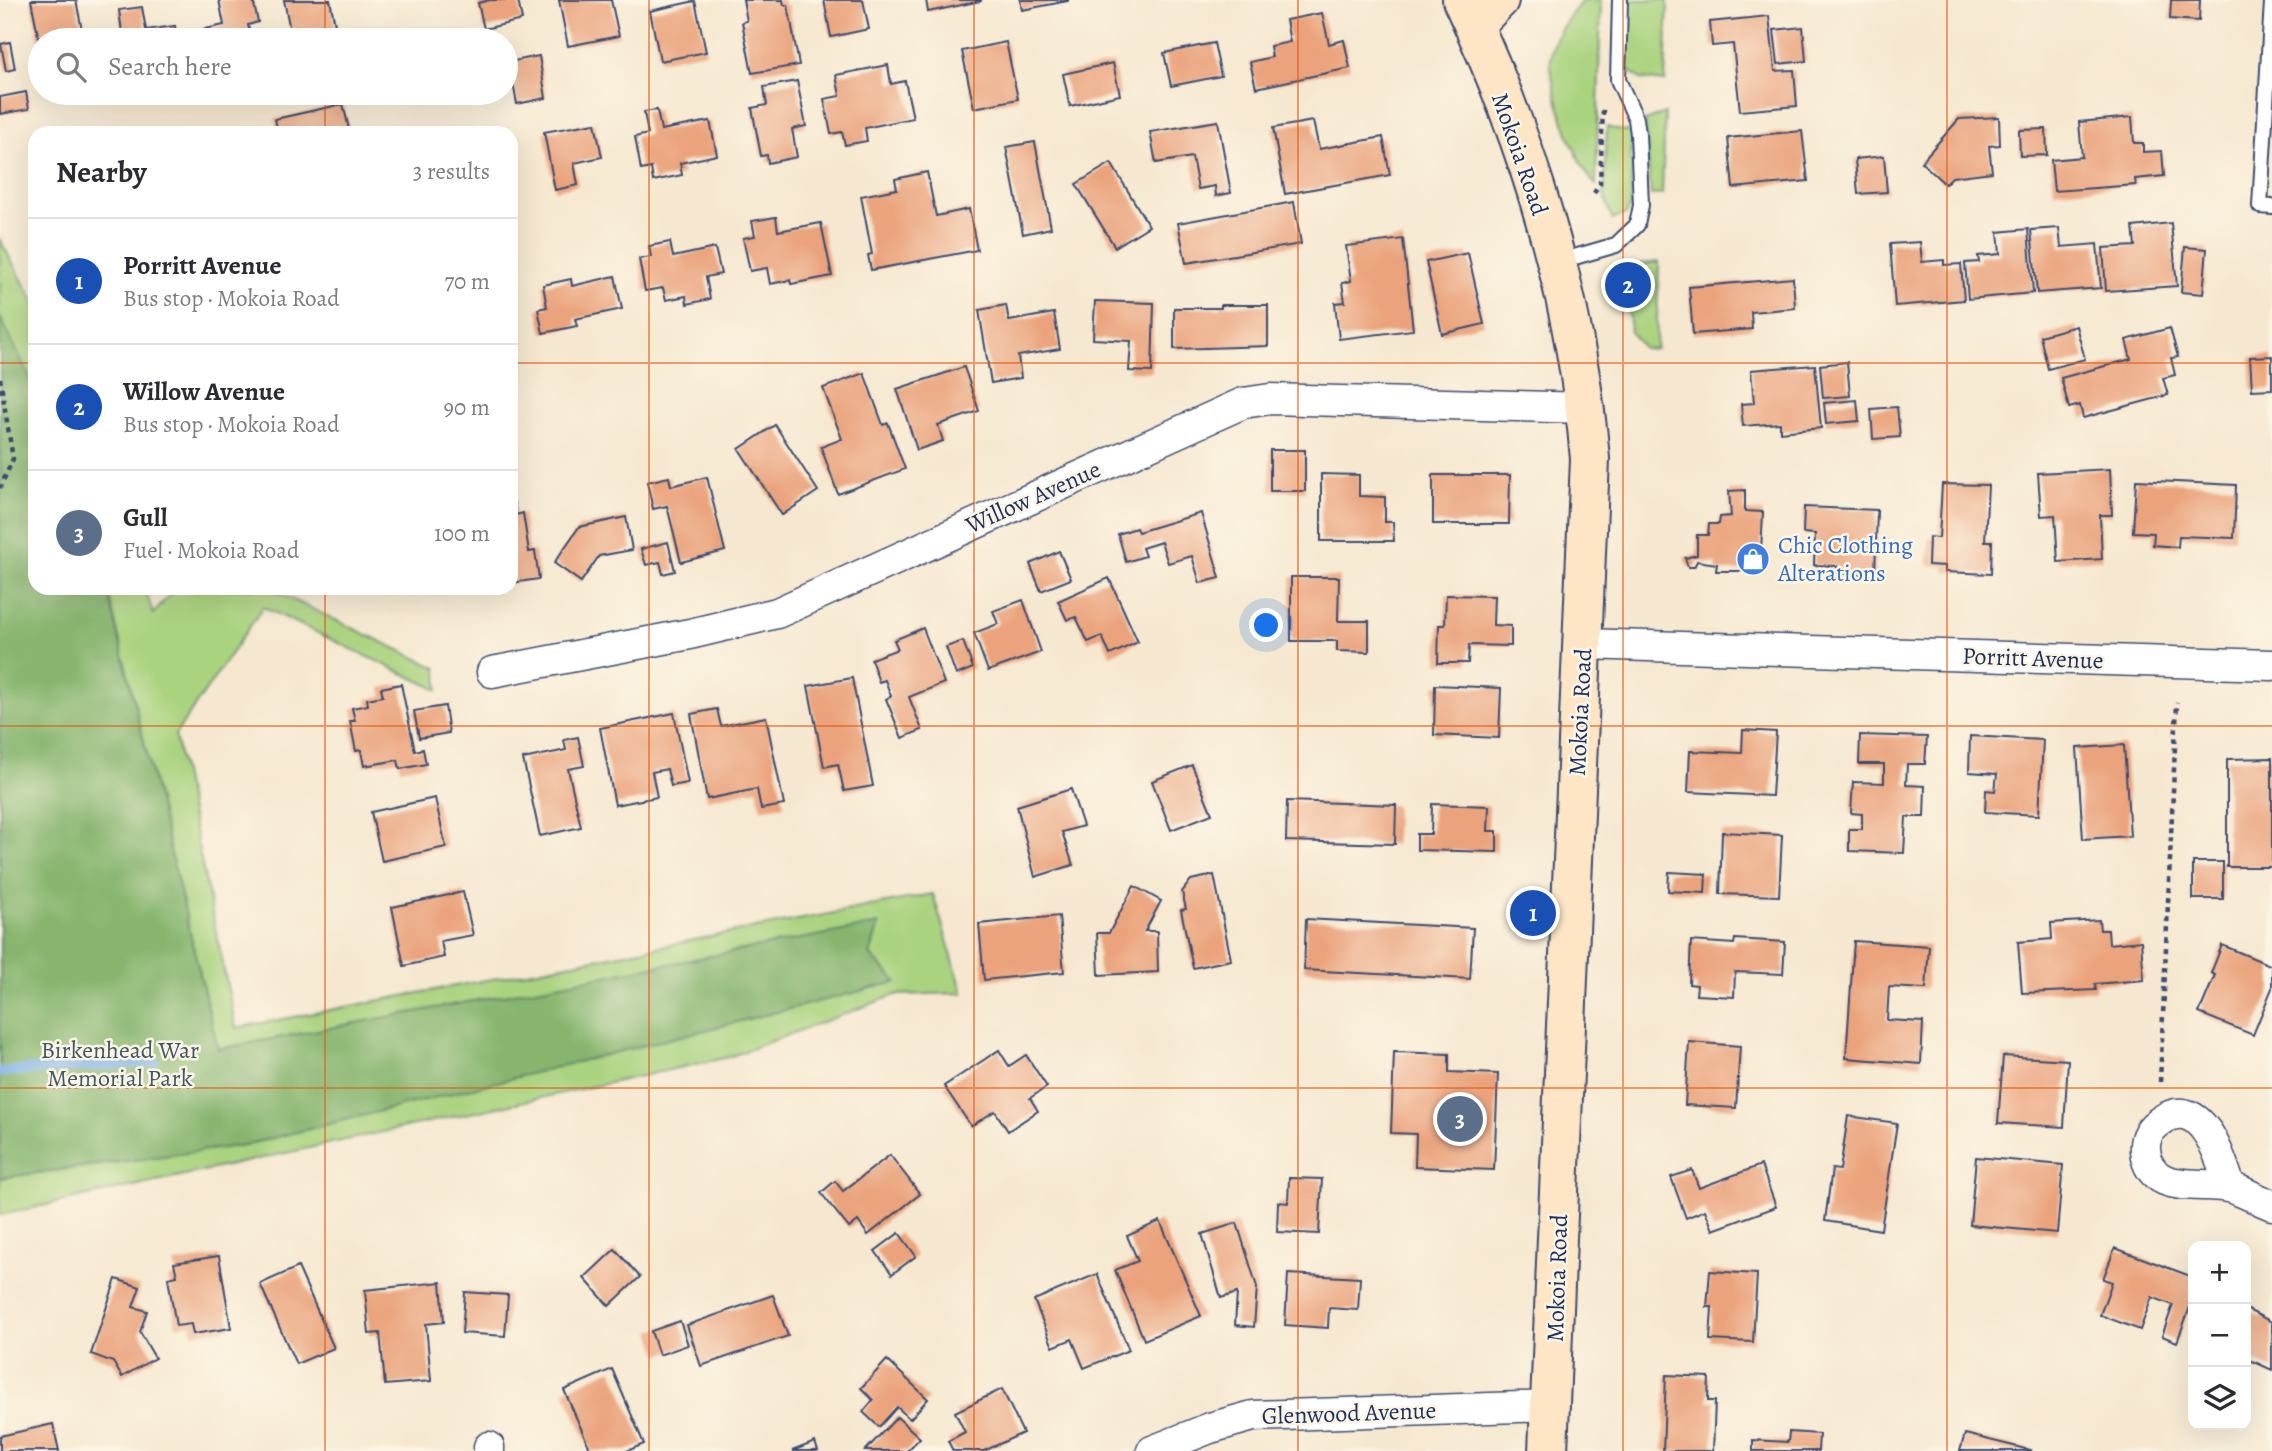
<!DOCTYPE html>
<meta charset="utf-8">
<style>
:root{--surface:#fff;--page:#f2f2f3;--text:#2b2b33;--muted:#7c7c81;--line:#e1e1e2;--accent:#db2777}
body{margin:0;font-family:Alegreya,serif;background:var(--page);color:var(--text)}
.controls{position:absolute;right:21px;bottom:21px;display:grid;overflow:hidden;border-radius:14px;box-shadow:0 7px 28px #0002}
.controls button{width:63px;height:63px;display:grid;place-items:center;padding:0;border:0;border-bottom:2px solid var(--line);background:var(--surface);color:var(--text);font:35px sans-serif}
.you{position:absolute;left:1267px;top:626px;width:24px;height:24px;margin:-18px;border:5px solid #fff;border-radius:50%;background:#1a73e8;box-shadow:0 0 0 10px #1a73e833}
.badge{display:grid;place-items:center;width:46px;height:46px;border-radius:50%;background:var(--accent);color:#fff;font-size:23px;font-weight:700}
.pin{position:absolute;translate:-50% -50%;border:4px solid #fff;box-shadow:0 2px 7px #0006}
.list{margin:0;padding:0;list-style:none}
h2{display:flex;justify-content:space-between;align-items:center;height:91px;margin:0;padding:0 28px;font-size:30px}
h2 small{font-size:23px;font-weight:400;color:var(--muted)}
.list li{display:grid;grid-template-columns:46px 1fr auto;gap:21px;align-items:center;box-sizing:border-box;height:126px;padding:0 28px;border-top:2px solid var(--line)}
.list b{display:block;font-size:26px;white-space:nowrap}
.list p{margin:0;font-size:23px;white-space:nowrap;color:var(--muted)}
.list em{font-size:23px;font-style:normal;color:var(--muted)}
.icon{flex:none;width:38px;height:38px;fill:none;stroke:currentColor;stroke-width:2;stroke-linecap:round;stroke-linejoin:round}
.map{position:relative;flex:none;width:2272px;height:1451px;overflow:hidden}
.search{position:absolute;background:var(--surface);box-shadow:0 7px 28px #0002;left:28px;top:28px;width:490px;height:77px;display:flex;align-items:center;gap:18px;box-sizing:border-box;padding:0 24px;border-radius:38px;color:var(--muted);font-size:26px}
.panel{position:absolute;background:var(--surface);box-shadow:0 7px 28px #0002;left:28px;top:126px;width:490px;height:469px;border-radius:21px}
.map>svg:first-child{display:block}
</style>
<div class="map">
<svg width="2272" height="1451" viewBox="0 0 2272 1451">
<rect width="100%" height="100%" fill="#fcf5e5"/>
<filter id="ink" filterUnits="userSpaceOnUse"><feTurbulence type="fractalNoise" baseFrequency=".0143" numOctaves="2"/><feDisplacementMap in="SourceGraphic" scale="14" xChannelSelector="R" yChannelSelector="G"/><feConvolveMatrix kernelMatrix="1 2 1 2 8 2 1 2 1" color-interpolation-filters="sRGB"/></filter>
<filter id="wash" filterUnits="userSpaceOnUse"><feTurbulence type="fractalNoise" baseFrequency=".00686" numOctaves="4" result="noise"/><feDisplacementMap in="SourceGraphic" scale="28" xChannelSelector="R" yChannelSelector="G"/><feGaussianBlur stdDeviation="1.57" result="paint"/><feColorMatrix in="noise" values="0 0 0 0 0 0 0 0 0 0 0 0 0 0 0 0 0 1.4 0 .05"/><feComposite in="paint" operator="in"/></filter>
<g filter="url(#wash)">
<rect width="100%" height="100%" fill="#f6e8d0"/>
<g fill="#aad37f" stroke="#62816e" stroke-width="2">
<path d="M 1583,0 L 1601,0 L 1596,185 C 1576,167 1547,82 1551,55 C 1555,33 1569,17 1583,0 Z"/>
<polygon points="1626,0 1668,0 1665,82 1641,79 1626,69 1623,47"/>
<polygon points="1665,113 1662,194 1651,195 1645,121"/>
<polygon points="1607,127 1628,132 1631,136 1631,205 1626,214 1612,220 1604,194"/>
<polygon points="0,240 35,303 35,588 145,588 153,614 176,588 268,588 437,668 438,690 263,607 175,735 236,1028 933,894 963,993 895,995 729,1057 0,1215"/>
<polygon points="1659,262 1656,349 1643,348 1631,332 1628,304 1645,301 1643,274 1625,277 1624,266"/>
</g>
<polygon fill="#87b56e" stroke="#517266" stroke-width="2" points="0,317 35,388 35,588 107,588 218,1049 879,924 870,955 897,982 245,1145 0,1178"/>
<g fill="none" stroke-linecap="round" stroke-linejoin="round">
<polyline stroke="#7bb0e9" stroke-width="10" points="0,1072 154,1062"/>
</g>
<g id="blocks">
<g fill="#eaa37b">
<polygon points="31,0 76,0 84,40 39,40"/>
<polygon points="219,0 253,0 258,22 248,25 251,40 198,40 196,31 224,25"/>
<polygon points="284,0 330,0 338,40 292,40"/>
<polygon points="490,0 518,0 522,20 484,29 478,3"/>
<polygon points="559,0 611,0 619,36 568,46"/>
<polygon points="743,0 783,0 784,5 788,5 799,65 752,73 742,22 747,21"/>
<polygon points="824,0 863,0 869,29 831,37"/>
<polygon points="926,0 981,0 981,1 928,12"/>
<polygon points="1020,0 1068,0 1068,1 1022,10"/>
<polygon points="2171,0 2200,0 2199,21 2170,19"/>
<polygon points="695,1 706,52 660,61 650,11"/>
<polygon points="142,7 146,30 175,26 177,40 123,40 119,10"/>
<polygon points="1322,13 1329,44 1344,40 1350,68 1256,88 1250,62 1272,57 1270,46 1290,42 1286,20"/>
<polygon points="1769,16 1775,71 1794,70 1797,106 1740,111 1733,44 1712,46 1710,22"/>
<polygon points="1803,27 1806,61 1778,64 1774,30"/>
<polygon points="446,33 447,40 413,40 413,37"/>
<polygon points="10,42 15,69 6,71 1,44"/>
<polygon points="1006,42 1018,99 974,108 962,51"/>
<polygon points="1214,43 1221,76 1171,86 1164,53"/>
<polygon points="539,56 546,98 517,104 509,62"/>
<polygon points="1113,63 1120,95 1070,106 1063,74"/>
<polygon points="888,65 891,84 905,81 913,118 865,128 867,141 845,145 842,132 831,134 824,99 840,96 836,75"/>
<polygon points="797,81 806,126 792,129 797,157 768,163 767,155 761,156 752,108 767,105 764,87"/>
<polygon points="26,92 29,109 0,114 0,97"/>
<polygon points="419,93 451,93 452,97 419,100"/>
<polygon points="343,104 350,133 278,133 275,119"/>
<polygon points="657,110 661,130 710,121 717,155 680,163 682,175 653,181 651,168 641,170 635,137 648,134 644,112"/>
<polygon points="1999,117 2000,145 1989,146 1992,172 1952,177 1945,184 1921,162 1959,119"/>
<polygon points="2132,117 2134,143 2143,143 2143,152 2162,151 2164,176 2135,179 2136,185 2054,191 2051,160 2082,157 2079,122"/>
<polygon points="1218,121 1231,193 1216,196 1215,186 1198,189 1192,157 1156,163 1150,132"/>
<polygon points="1313,121 1319,149 1383,137 1390,175 1285,194 1273,128"/>
<polygon points="595,123 602,157 574,163 578,185 555,190 544,132"/>
<polygon points="2046,129 2047,155 2020,156 2019,130"/>
<polygon points="1802,131 1808,181 1733,188 1728,138"/>
<polygon points="1035,142 1051,228 1023,234 1006,147"/>
<polygon points="1884,156 1887,192 1858,194 1855,159"/>
<polygon points="1111,163 1149,226 1115,247 1076,184"/>
<polygon points="927,172 936,216 969,209 977,250 871,270 868,255 872,254 861,196 897,189 895,179"/>
<polygon points="1294,202 1301,244 1186,263 1178,223"/>
<polygon points="776,217 778,231 821,223 832,276 791,284 790,280 770,284 767,268 750,271 743,238 755,236 752,221"/>
<polygon points="2171,223 2177,286 2106,291 2103,248 2135,246 2133,227"/>
<polygon points="2059,228 2061,247 2097,244 2101,288 2037,293 2031,230"/>
<polygon points="2028,229 2033,293 1968,299 1965,263 1979,262 1978,256 2000,254 1998,232"/>
<polygon points="1403,239 1413,330 1339,339 1335,303 1345,302 1342,283 1351,281 1346,246"/>
<polygon points="670,242 673,257 715,248 721,274 706,277 710,299 687,304 686,296 666,300 663,288 645,291 639,259 651,257 649,246"/>
<polygon points="1920,242 1922,262 1944,260 1944,265 1961,264 1964,300 1895,306 1890,244"/>
<polygon points="2185,247 2207,249 2203,294 2181,292"/>
<polygon points="1468,253 1484,324 1442,334 1426,262"/>
<polygon points="615,276 622,309 575,319 577,326 543,333 538,309 547,307 543,285 571,279 572,286"/>
<polygon points="1641,278 1643,299 1632,300 1630,279"/>
<polygon points="1793,278 1795,308 1751,312 1752,329 1693,334 1689,287"/>
<polygon points="1095,301 1154,303 1152,372 1129,371 1131,341 1093,339"/>
<polygon points="1006,305 1009,321 1054,313 1060,349 1018,356 1021,378 991,383 979,310"/>
<polygon points="1221,305 1268,305 1268,346 1174,349 1174,308 1221,308"/>
<polygon points="2076,326 2085,359 2048,369 2040,336"/>
<polygon points="2170,328 2178,357 2171,358 2175,375 2163,378 2168,395 2083,418 2080,405 2069,408 2061,378 2131,359 2126,340"/>
<polygon points="2272,356 2272,389 2252,390 2250,357"/>
<polygon points="1847,362 1850,396 1823,398 1820,365"/>
<polygon points="1815,365 1821,428 1780,432 1780,423 1743,426 1741,404 1754,403 1751,370"/>
<polygon points="964,367 979,411 938,425 943,441 917,450 897,389"/>
<polygon points="864,373 883,425 888,423 905,469 838,494 821,447 842,439 823,388"/>
<polygon points="1857,400 1859,421 1826,424 1824,403"/>
<polygon points="1897,407 1900,437 1873,439 1871,409"/>
<polygon points="775,425 818,491 782,515 739,449"/>
<rect x="1270" y="450" width="35" height="41"/>
<polygon points="2110,469 2112,515 2100,515 2102,559 2058,562 2055,515 2041,516 2038,473"/>
<polygon points="1321,474 1359,475 1359,496 1385,497 1385,522 1393,522 1394,541 1321,541"/>
<polygon points="1433,475 1510,475 1509,524 1433,524"/>
<polygon points="669,477 671,486 707,477 725,551 681,562 667,506 653,509 647,482"/>
<polygon points="2136,480 2236,485 2234,538 2179,536 2178,547 2153,545 2154,533 2133,532"/>
<polygon points="1942,484 1988,485 1985,541 1992,541 1991,574 1945,572 1945,566 1928,565 1929,537 1939,538"/>
<polygon points="1745,490 1745,511 1763,512 1760,571 1716,571 1717,564 1697,561 1694,567 1688,567 1685,558 1697,555 1697,535 1708,535 1709,524 1719,524 1720,517 1731,516 1729,491"/>
<polygon points="511,502 514,502 516,515 523,513 529,552 535,551 539,579 511,583"/>
<polygon points="1804,507 1877,510 1875,575 1837,573 1837,566 1814,565 1815,534 1803,533"/>
<polygon points="1201,513 1220,578 1200,583 1192,556 1168,563 1161,542 1142,548 1145,556 1126,562 1118,534 1136,528 1138,532"/>
<polygon points="626,517 632,550 599,556 581,582 554,563 579,527"/>
<polygon points="668,542 675,571 663,574 660,562 646,565 641,549"/>
<polygon points="1059,551 1071,579 1041,591 1030,564"/>
<polygon points="1291,577 1339,577 1338,621 1369,621 1369,652 1337,651 1337,641 1291,641"/>
<polygon points="1109,578 1138,642 1110,655 1102,636 1088,642 1076,617 1067,620 1058,601"/>
<polygon points="1446,595 1494,596 1493,625 1511,626 1511,646 1469,645 1468,663 1438,663 1439,625 1445,625"/>
<polygon points="1023,600 1041,652 988,671 974,633 998,624 993,611"/>
<polygon points="923,628 944,683 909,697 922,730 902,738 886,699 891,696 885,680 879,682 871,659 898,649 894,640"/>
<polygon points="963,641 973,668 956,675 946,647"/>
<polygon points="852,678 873,786 844,791 838,764 824,767 808,686"/>
<polygon points="401,684 415,751 423,749 426,764 400,769 398,760 364,766 361,750 356,751 350,721 355,721 352,708 368,705 367,699 383,696 381,688"/>
<polygon points="1435,685 1501,688 1499,738 1434,735"/>
<polygon points="445,706 449,733 419,738 414,711"/>
<polygon points="717,709 721,726 766,717 784,805 761,809 757,789 707,799 691,714"/>
<polygon points="674,713 688,783 671,786 667,769 652,772 657,797 615,805 600,728"/>
<polygon points="1743,730 1776,732 1772,796 1688,792 1690,751 1742,753"/>
<polygon points="1860,735 1927,737 1925,764 1907,764 1906,785 1925,786 1924,817 1906,817 1904,853 1849,851 1849,829 1862,829 1862,814 1851,813 1853,782 1884,783 1884,764 1859,764"/>
<polygon points="1970,736 2043,740 2039,815 1985,812 1986,790 1995,791 1997,774 1969,772"/>
<polygon points="578,737 584,766 568,769 581,827 540,836 523,759 566,750 564,740"/>
<polygon points="2124,745 2130,836 2083,839 2077,748"/>
<polygon points="2272,758 2272,867 2227,867 2227,759"/>
<polygon points="1192,765 1212,814 1171,830 1152,781"/>
<polygon points="1071,789 1083,826 1062,832 1073,865 1035,877 1017,806"/>
<polygon points="435,798 446,847 382,861 371,812"/>
<polygon points="1287,801 1396,805 1395,844 1286,841"/>
<polygon points="1432,804 1489,806 1488,831 1497,831 1497,852 1417,850 1417,834 1431,834"/>
<polygon points="1722,832 1782,835 1779,896 1720,894"/>
<rect x="2193" y="862" width="30" height="37"/>
<polygon points="1669,872 1706,874 1705,893 1668,891"/>
<polygon points="1214,875 1231,960 1193,968 1181,910 1186,909 1182,892 1191,880"/>
<polygon points="1134,886 1161,901 1145,931 1157,931 1158,972 1099,975 1097,933 1109,933"/>
<polygon points="463,892 473,935 441,941 444,957 404,966 392,907"/>
<polygon points="1059,916 1064,972 984,980 979,924"/>
<polygon points="1306,919 1473,928 1470,979 1304,970"/>
<polygon points="2099,920 2100,930 2108,930 2109,944 2141,941 2144,980 2095,984 2096,990 2022,993 2018,942 2052,939 2051,923"/>
<polygon points="1735,939 1785,942 1783,974 1735,972 1734,997 1696,995 1697,985 1689,984 1691,941 1734,944"/>
<polygon points="1854,941 1929,946 1926,989 1889,987 1887,1020 1923,1022 1921,1064 1846,1058"/>
<polygon points="2222,945 2272,966 2272,988 2253,1035 2199,1013 2215,975 2211,973"/>
<polygon points="1689,1042 1740,1046 1736,1108 1685,1105"/>
<polygon points="999,1050 1009,1066 1026,1055 1047,1087 1030,1098 1038,1111 1008,1131 995,1111 971,1126 944,1086"/>
<polygon points="1394,1052 1449,1054 1449,1072 1498,1074 1494,1170 1415,1167 1416,1134 1391,1133"/>
<polygon points="2003,1056 2068,1060 2064,1127 1998,1123"/>
<polygon points="1848,1116 1897,1123 1881,1230 1825,1221 1832,1169 1840,1170"/>
<polygon points="890,1155 920,1194 868,1235 858,1221 849,1228 821,1193 835,1181 843,1191"/>
<polygon points="1976,1157 2063,1165 2057,1233 1970,1225"/>
<polygon points="1761,1165 1776,1207 1713,1230 1705,1210 1686,1218 1671,1177 1692,1170 1699,1188"/>
<polygon points="1289,1178 1322,1179 1319,1234 1277,1232 1278,1202 1288,1203"/>
<polygon points="1160,1221 1201,1316 1144,1340 1115,1270 1138,1261 1127,1236"/>
<polygon points="1237,1223 1257,1287 1254,1327 1235,1325 1237,1293 1221,1298 1202,1234"/>
<polygon points="899,1233 916,1256 892,1274 875,1251"/>
<polygon points="2115,1248 2193,1277 2193,1299 2177,1342 2162,1336 2173,1305 2152,1297 2140,1330 2100,1315 2112,1282 2103,1279"/>
<polygon points="615,1249 640,1277 609,1306 584,1278"/>
<polygon points="219,1256 231,1328 193,1334 191,1324 176,1326 168,1278 177,1276 174,1263"/>
<polygon points="298,1267 334,1348 296,1364 260,1284"/>
<polygon points="1710,1271 1757,1274 1753,1342 1710,1340 1712,1307 1707,1307"/>
<polygon points="1097,1274 1129,1350 1084,1368 1072,1339 1053,1347 1034,1300"/>
<polygon points="1288,1274 1360,1278 1358,1310 1329,1308 1328,1328 1285,1325"/>
<polygon points="116,1279 140,1287 133,1307 147,1311 140,1332 155,1358 122,1377 113,1362 91,1354"/>
<polygon points="441,1282 444,1322 426,1324 431,1381 385,1385 380,1333 369,1334 365,1290"/>
<polygon points="465,1292 508,1295 505,1336 462,1333"/>
<polygon points="773,1295 788,1336 701,1366 687,1325"/>
<polygon points="2246,1309 2272,1322 2272,1370 2246,1358"/>
<polygon points="680,1321 688,1345 659,1355 651,1331"/>
<polygon points="887,1360 928,1399 910,1419 897,1407 879,1427 863,1412 873,1400 861,1388"/>
<polygon points="612,1369 644,1444 627,1451 591,1451 564,1390"/>
<polygon points="1666,1375 1709,1377 1708,1401 1715,1401 1713,1451 1663,1451"/>
<polygon points="1002,1389 1023,1433 984,1451 953,1451 948,1441 965,1432 955,1412"/>
<polygon points="897,1417 920,1438 907,1451 865,1451"/>
<polygon points="53,1424 59,1451 0,1451 0,1436"/>
<polygon points="1789,1432 1819,1434 1818,1451 1753,1451 1753,1440 1788,1442"/>
<polygon points="1965,1434 2030,1450 2029,1451 1960,1451"/>
<polygon points="815,1442 818,1451 792,1451"/>
</g>
</g>
</g>
<g filter="url(#ink)">
<use href="#blocks" fill-opacity="0" stroke="#3c4b6f" stroke-width="2"/>
<g fill="none" stroke-linecap="round" stroke-linejoin="round">
<defs>
<g id="service">
<polyline points="2272,2 2260,206 2272,207"/>
<polyline points="1557,262 1616,245 1637,225 1641,205 1638,134 1636,119 1618,80 1620,0"/>
</g>
<g id="minor">
<polyline points="1583,644 2272,665"/>
<polyline points="492,672 690,634 777,613 1243,403 1270,399 1586,408"/>
<path d="M 2230,1187 C 2222,1162 2203,1093 2162,1120 C 2151,1127 2144,1136 2145,1150 C 2150,1198 2202,1179 2233,1188 C 2246,1193 2259,1200 2272,1205"/>
<polyline points="489,1447 489,1451"/>
<polyline points="1152,1451 1210,1428 1253,1416 1552,1406"/>
</g>
<g id="secondary">
<path d="M 1462,0 C 1529,143 1577,301 1590,459 L 1548,1451"/>
<polyline points="1474,25 1499,0"/>
</g>
</defs>
<use href="#service" stroke="#3c4b6f" stroke-width="18"/>
<use href="#minor" stroke="#3c4b6f" stroke-width="33"/>
<use href="#secondary" stroke="#3c4b6f" stroke-width="42"/>
<g stroke="#3c4b6f" stroke-width="4.5" stroke-dasharray="5 5" stroke-linecap="butt">
<polyline points="1594,193 1600,184 1603,109"/>
<polyline points="0,378 13,459 0,488"/>
<polyline points="2160,1082 2177,702"/>
</g>
<use href="#service" stroke="#fff" stroke-width="14"/>
<use href="#minor" stroke="#fff" stroke-width="30"/>
<use href="#secondary" stroke="#fde5c5" stroke-width="38"/>
</g>
</g>
<path fill="none" stroke="#de5710" stroke-width="2" stroke-opacity="0.55" d="M 325,0 L 325,40M 649,0 L 649,1451M 974,0 L 974,1451M 1298,0 L 1298,1451M 1623,0 L 1623,1451M 1947,0 L 1947,1451M 325,93 L 325,133M 0,363 L 35,363M 511,363 L 2272,363M 325,588 L 325,1451M 0,726 L 2272,726M 0,1088 L 2272,1088"/>
<defs>
<symbol id="shop-disc" viewBox="-11 -11 22 22"><circle r="9.5" fill="#3f7fe0" stroke="#fcf5e5"/><path d="M-5-2.5h2.3a2.7 3.5 0 0 1 5.4 0H5L5.5 6h-11ZM-1.5-2.5h3a1.5 2.3 0 0 0-3 0Z" fill="#fff"/></symbol>
</defs>
<g fill-rule="evenodd">
<use href="#shop-disc" x="1734" y="540" width="38" height="38"/>
</g>
<g text-anchor="middle" stroke-width="5" stroke-linejoin="round" paint-order="stroke">
<g font-size="24" fill="#1b2f5e" stroke="#fcf5e5">
<text transform="translate(1520 154) rotate(71)" y="8">Mokoia Road</text>
<text transform="translate(1033 497) rotate(-24)" y="8">Willow Avenue</text>
<text transform="translate(2033 658) rotate(2)" y="8">Porritt Avenue</text>
<text transform="translate(1580 712) rotate(-87)" y="8">Mokoia Road</text>
<text transform="translate(1557 1278) rotate(-88)" y="8">Mokoia Road</text>
<text transform="translate(1349 1413) rotate(-2)" y="8">Glenwood Avenue</text>
</g>
<g font-size="24" fill="#366cbe" stroke="#fcf5e5" text-anchor="start">
<text x="1778" y="553">Chic Clothing<tspan x="1778" dy="28">Alterations</tspan></text>
</g>
<g font-size="24" fill="#3f5866" stroke="#fcf5e5">
<text x="120" y="1058">Birkenhead War<tspan x="120" dy="28">Memorial Park</tspan></text>
</g>
</g>
</svg>
<div class="controls">
<button>+</button>
<button>−</button>
<button><svg class="icon" aria-label="layers" viewBox="0 0 24 24"><path d="M12 4l9 5-9 5-9-5zM3 14l9 5 9-5"/></svg></button>
</div>
<div class="you"></div>
<div class="pin badge" style="left:1533px;top:913px;background:#1a4fb4">1</div>
<div class="pin badge" style="left:1628px;top:285px;background:#1a4fb4">2</div>
<div class="pin badge" style="left:1460px;top:1119px;background:#5c6f8a">3</div>
<div class="search"><svg class="icon" aria-label="search" viewBox="0 0 24 24"><circle cx="10" cy="10" r="6"/><path d="M15 15l6 6"/></svg>Search here</div>
<section class="panel">
<h2>Nearby<small>3 results</small></h2>
<ul class="list">
<li><span class="badge" style="background:#1a4fb4">1</span><div><b>Porritt Avenue</b><p>Bus stop · Mokoia Road</p></div><em>70 m</em></li>
<li><span class="badge" style="background:#1a4fb4">2</span><div><b>Willow Avenue</b><p>Bus stop · Mokoia Road</p></div><em>90 m</em></li>
<li><span class="badge" style="background:#5c6f8a">3</span><div><b>Gull</b><p>Fuel · Mokoia Road</p></div><em>100 m</em></li>
</ul>
</section>
</div>
